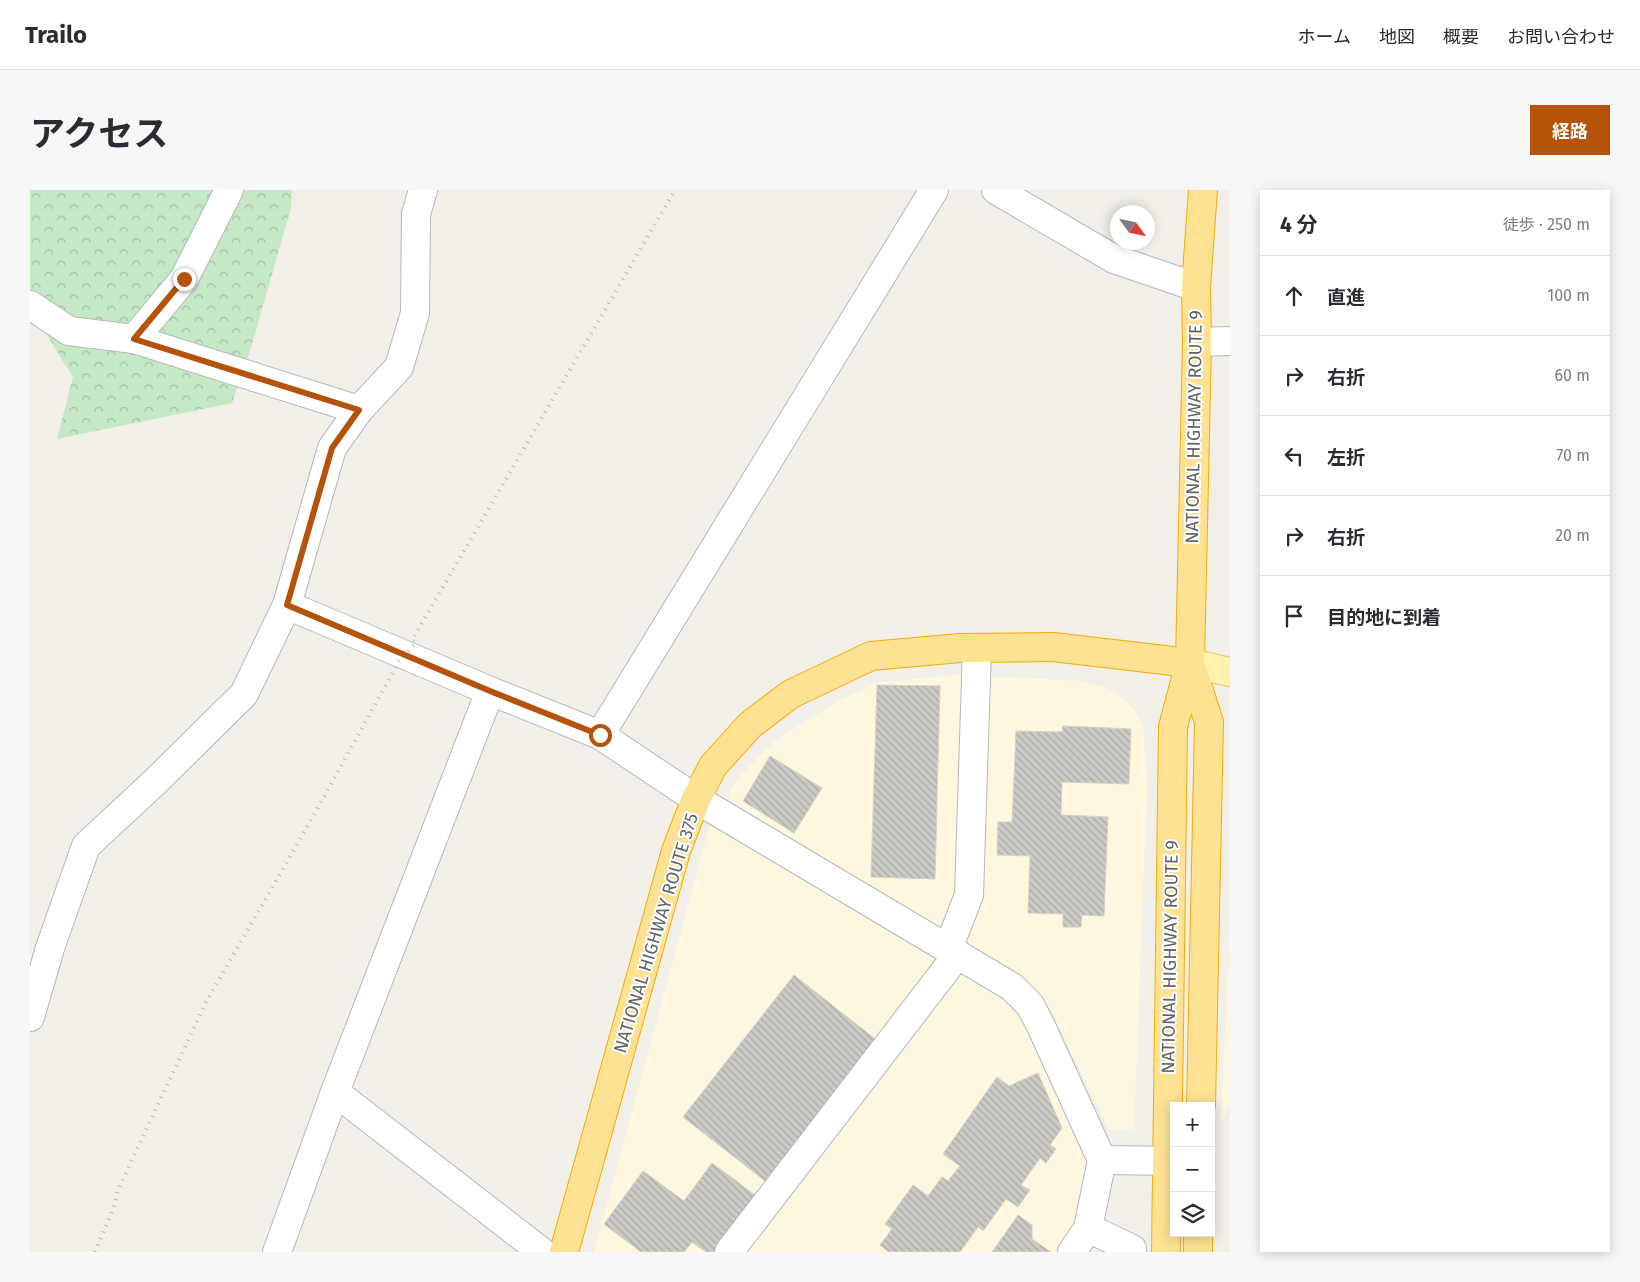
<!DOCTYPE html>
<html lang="ja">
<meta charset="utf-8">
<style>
:root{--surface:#fff;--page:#f7f7f7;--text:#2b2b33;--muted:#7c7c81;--line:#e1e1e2;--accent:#b45309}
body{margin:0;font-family:"Fira Sans","Noto Sans JP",sans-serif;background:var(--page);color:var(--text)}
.controls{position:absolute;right:15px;bottom:15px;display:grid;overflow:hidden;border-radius:0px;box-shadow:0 2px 12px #0003}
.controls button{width:45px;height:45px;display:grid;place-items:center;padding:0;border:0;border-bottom:1px solid var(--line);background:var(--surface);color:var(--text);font:25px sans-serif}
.compass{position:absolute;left:1080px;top:15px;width:45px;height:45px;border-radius:50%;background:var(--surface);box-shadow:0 2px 12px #0003;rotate:123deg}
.stop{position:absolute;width:15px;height:15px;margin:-11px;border:4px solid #b45309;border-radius:50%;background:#fff}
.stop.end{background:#b45309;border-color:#fff;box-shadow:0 1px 5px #0008}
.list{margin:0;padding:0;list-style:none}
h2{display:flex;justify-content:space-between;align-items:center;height:65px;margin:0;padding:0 20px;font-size:21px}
h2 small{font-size:16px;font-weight:400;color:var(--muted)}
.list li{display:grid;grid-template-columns:32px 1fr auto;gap:15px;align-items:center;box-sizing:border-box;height:80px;padding:0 20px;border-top:1px solid var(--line)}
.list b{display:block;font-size:19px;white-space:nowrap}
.list em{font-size:16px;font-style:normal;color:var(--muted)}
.icon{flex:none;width:28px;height:28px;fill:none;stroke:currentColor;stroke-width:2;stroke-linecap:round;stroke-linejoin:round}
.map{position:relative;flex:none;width:1200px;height:1062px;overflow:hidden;border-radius:0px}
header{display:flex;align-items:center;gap:30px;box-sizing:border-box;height:70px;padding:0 25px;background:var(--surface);border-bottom:1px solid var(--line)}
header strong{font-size:24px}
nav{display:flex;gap:28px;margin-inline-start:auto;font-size:18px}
.intro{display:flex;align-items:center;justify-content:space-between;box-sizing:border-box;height:120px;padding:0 30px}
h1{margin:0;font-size:35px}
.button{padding:12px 22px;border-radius:0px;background:var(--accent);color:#fff;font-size:18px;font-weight:700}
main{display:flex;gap:30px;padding:0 30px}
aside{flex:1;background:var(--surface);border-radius:0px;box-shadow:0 2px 12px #0003}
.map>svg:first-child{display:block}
</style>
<header>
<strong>Trailo</strong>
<nav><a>ホーム</a><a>地図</a><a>概要</a><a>お問い合わせ</a></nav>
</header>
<div class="intro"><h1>アクセス</h1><a class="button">経路</a></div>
<main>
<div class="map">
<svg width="1200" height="1062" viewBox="0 0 1200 1062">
<defs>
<pattern id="forest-crowns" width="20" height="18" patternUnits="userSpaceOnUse" patternTransform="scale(1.25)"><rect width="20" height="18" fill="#c5e8c5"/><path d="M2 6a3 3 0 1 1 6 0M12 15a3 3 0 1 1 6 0" fill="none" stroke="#a3c0a4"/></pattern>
<pattern id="building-back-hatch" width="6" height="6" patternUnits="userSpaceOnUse" patternTransform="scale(1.25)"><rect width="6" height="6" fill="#cccac5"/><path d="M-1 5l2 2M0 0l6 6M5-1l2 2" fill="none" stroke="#a9a8a4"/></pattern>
</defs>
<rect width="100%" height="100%" fill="#f1efe8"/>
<g fill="#fef7e0">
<polygon points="926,485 1053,491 1076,497 1089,505 1105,521 1113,535 1117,597 1104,939 1079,940 1018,815 996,793 697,608 708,588 745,551 806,512 850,492"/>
<polygon points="686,632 919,768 694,1062 564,1062 680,634"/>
<polygon points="1200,727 1200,917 1191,931"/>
<polygon points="927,772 977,806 994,826 1062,974 1062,985 1037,1062 704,1062"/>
</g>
<polygon fill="url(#forest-crowns)" points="0,0 262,0 261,18 220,161 202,213 27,249 43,187 0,118"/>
<g fill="url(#building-back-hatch)" stroke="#d6d1c6">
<polygon points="847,495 910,496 905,689 841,687"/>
<polygon points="1033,536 1101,539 1099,594 1032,592 1031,625 1078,627 1074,726 1052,725 1051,737 1033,737 1033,724 998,723 1000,666 967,665 968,632 982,632 986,541 1032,542"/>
<polygon points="740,566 792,598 764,643 713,611"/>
<polygon points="764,785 849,852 739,994 653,927"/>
<polygon points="1008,883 1032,938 1020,955 1026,959 1016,973 1010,968 991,995 1000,1000 988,1017 976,1009 953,1041 948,1037 930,1062 859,1062 850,1055 862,1039 855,1034 883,995 898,1006 912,987 918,991 930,976 913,964 967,887 979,896"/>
<polygon points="682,973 729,1008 688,1062 676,1062 662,1052 654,1062 611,1062 574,1034 613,981 654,1011"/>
<polygon points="988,1025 1002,1035 1002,1049 1021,1062 962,1062"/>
</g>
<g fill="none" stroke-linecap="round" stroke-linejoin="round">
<defs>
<g id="minor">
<polyline points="966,0 1084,69 1166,97"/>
<polyline points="0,115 39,141 104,149 329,220"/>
<polyline points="104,149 154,89 199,0"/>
<polyline points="1167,152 1200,151"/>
<polyline points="257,415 460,501 570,545 666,609 982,797 1000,815 1011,836 1072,970 1058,1038 1042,1062"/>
<polyline points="570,545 904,0"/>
<polyline points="918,759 939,705 947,458"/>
<polyline points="0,827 20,758 56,656 127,590 214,504 257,415 302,258 329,220 369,177 385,123 386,24 393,0"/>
<polyline points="305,902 512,1062"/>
<polyline points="1072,970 1144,971"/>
<polyline points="1058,1038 1102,1059 1102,1062"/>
<polyline points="247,1062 305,902 460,501"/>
<polyline points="699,1062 928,764"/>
</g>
<polyline id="major" points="1160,473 1200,482"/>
<g id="highway">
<polyline points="1160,473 1179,532 1171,916"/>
<polyline points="534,1062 646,661 666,609 683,576 720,535 761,504 841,466 930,458 1023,457 1160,473"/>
<polyline points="1136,1062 1143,537 1160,473 1167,152 1166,97 1173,0"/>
<polyline points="1168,1062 1168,1043"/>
</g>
</defs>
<use href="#minor" stroke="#b5b8bc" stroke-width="30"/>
<use href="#major" stroke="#f2c960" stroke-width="30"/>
<use href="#highway" stroke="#f9ab00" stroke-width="30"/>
<use href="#minor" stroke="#fff" stroke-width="28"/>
<use href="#major" stroke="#fff2af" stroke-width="28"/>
<use href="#highway" stroke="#fde293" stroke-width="28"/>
<path stroke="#b6b7b8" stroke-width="4" stroke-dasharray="1 6" stroke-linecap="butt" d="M 65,1062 C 73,1041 84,1022 88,1000 L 176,812 L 284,625 L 369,471 L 386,453 L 382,450 L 645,0"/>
</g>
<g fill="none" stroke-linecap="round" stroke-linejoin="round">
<polyline stroke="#b45309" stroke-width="6" points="154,89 104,149 329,220 302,258 257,415 460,501 570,545"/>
</g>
<g text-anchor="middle" stroke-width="4" stroke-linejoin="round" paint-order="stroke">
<g font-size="18" fill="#5f6368" stroke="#fff">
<text transform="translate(1164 237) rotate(-89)" y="6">NATIONAL HIGHWAY ROUTE 9</text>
<text transform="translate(626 743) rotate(-73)" y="6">NATIONAL HIGHWAY ROUTE 375</text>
<text transform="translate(1140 767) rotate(-89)" y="6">NATIONAL HIGHWAY ROUTE 9</text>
</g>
</g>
</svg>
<div class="controls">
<button>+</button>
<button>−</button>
<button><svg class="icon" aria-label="layers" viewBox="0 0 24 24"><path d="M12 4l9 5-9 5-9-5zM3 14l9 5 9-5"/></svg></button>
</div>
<svg class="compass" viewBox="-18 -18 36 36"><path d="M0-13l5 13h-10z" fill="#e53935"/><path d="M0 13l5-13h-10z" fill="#7c7c81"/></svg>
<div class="stop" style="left:570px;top:545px"></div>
<div class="stop end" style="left:154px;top:89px"></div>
</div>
<aside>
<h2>4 分<small>徒歩 · 250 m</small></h2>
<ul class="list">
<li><svg class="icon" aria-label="ahead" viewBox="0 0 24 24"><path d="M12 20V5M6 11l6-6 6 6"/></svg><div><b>直進</b></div><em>100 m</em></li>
<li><svg class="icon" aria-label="right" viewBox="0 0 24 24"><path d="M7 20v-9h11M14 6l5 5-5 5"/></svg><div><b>右折</b></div><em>60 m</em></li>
<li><svg class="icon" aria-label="left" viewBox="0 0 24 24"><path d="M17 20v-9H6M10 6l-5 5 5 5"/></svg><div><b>左折</b></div><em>70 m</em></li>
<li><svg class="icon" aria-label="right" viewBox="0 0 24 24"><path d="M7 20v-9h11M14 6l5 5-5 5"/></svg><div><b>右折</b></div><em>20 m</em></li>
<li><svg class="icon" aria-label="arrive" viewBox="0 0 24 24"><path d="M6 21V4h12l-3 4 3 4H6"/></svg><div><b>目的地に到着</b></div></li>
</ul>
</aside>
</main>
